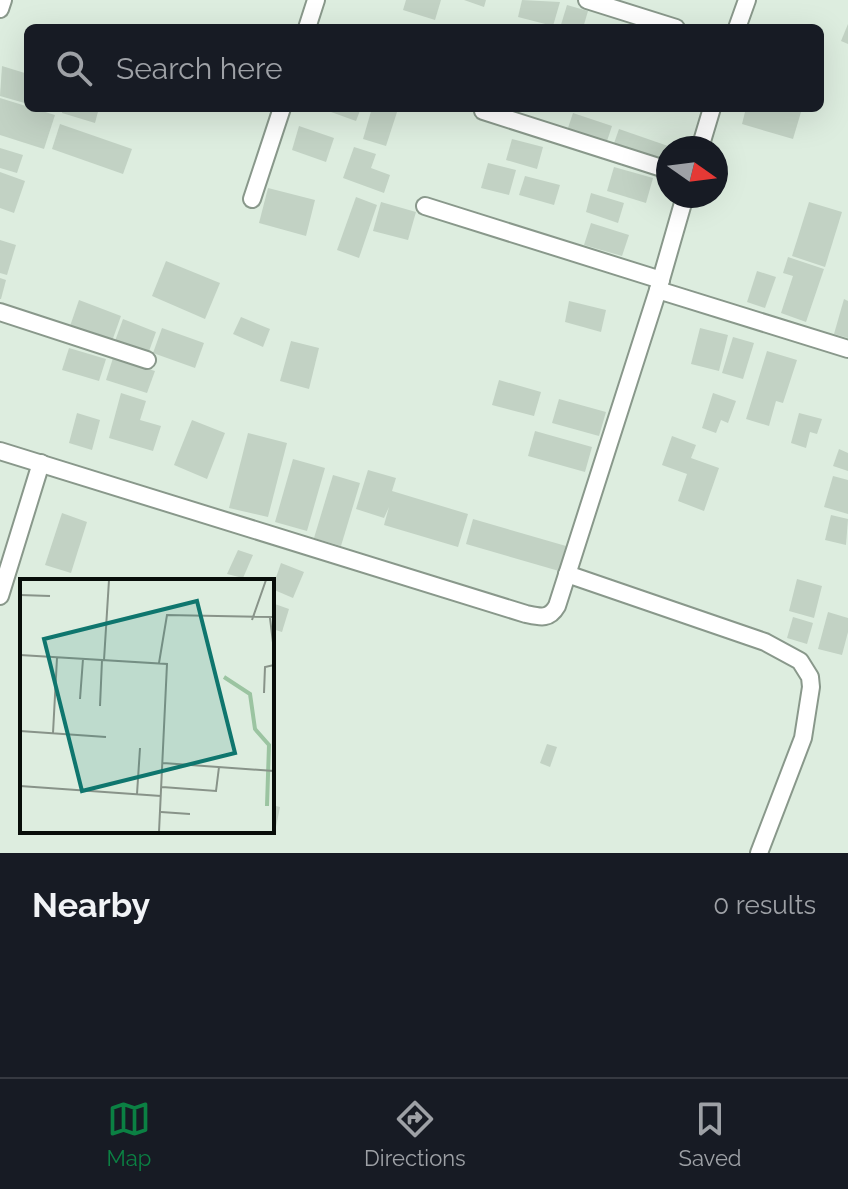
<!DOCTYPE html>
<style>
:root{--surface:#171b24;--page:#20242c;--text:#f1f3f6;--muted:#9ea1a6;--line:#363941;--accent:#0b8043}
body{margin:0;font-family:Raleway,sans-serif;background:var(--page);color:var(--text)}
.compass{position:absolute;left:656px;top:136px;width:72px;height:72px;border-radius:50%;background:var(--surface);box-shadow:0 8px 32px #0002;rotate:104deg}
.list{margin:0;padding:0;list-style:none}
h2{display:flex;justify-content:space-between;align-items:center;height:104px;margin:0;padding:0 32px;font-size:34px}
h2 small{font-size:26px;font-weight:400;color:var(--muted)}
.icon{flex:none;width:44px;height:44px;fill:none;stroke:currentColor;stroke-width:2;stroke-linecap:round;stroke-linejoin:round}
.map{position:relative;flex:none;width:848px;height:853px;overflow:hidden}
.search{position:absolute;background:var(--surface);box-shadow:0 8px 32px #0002;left:24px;right:24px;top:24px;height:88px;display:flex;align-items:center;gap:20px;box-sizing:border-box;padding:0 28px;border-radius:12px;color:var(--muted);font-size:30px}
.sheet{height:224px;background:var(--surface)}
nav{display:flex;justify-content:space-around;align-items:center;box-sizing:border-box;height:112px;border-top:2px solid var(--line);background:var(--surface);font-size:22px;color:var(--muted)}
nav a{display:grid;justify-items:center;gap:4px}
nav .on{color:var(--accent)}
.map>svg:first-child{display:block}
</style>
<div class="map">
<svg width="848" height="853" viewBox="0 0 848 853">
<rect width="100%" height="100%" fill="#ddeddf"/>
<g fill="#c2d2c4">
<polygon points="406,0 441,0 435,20 403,10"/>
<polygon points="464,0 486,0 484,7"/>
<polygon points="522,0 560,2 553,26 518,17"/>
<polygon points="567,5 588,11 583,28 560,28"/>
<polygon points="848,24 848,44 841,41"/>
<polygon points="2,66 28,74 28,104 0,96"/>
<polygon points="0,98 55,115 44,149 0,135"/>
<polygon points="63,108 99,108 95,123 62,113"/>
<polygon points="320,108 361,108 356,121"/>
<polygon points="372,108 398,109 386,146 363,139"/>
<polygon points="746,108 785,108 801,112 793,139 742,124"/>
<polygon points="573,113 612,126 605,147 566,134"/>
<polygon points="60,124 132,149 123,174 52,149"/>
<polygon points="299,126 334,138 326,162 292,150"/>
<polygon points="619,129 668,146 668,162 612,149"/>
<polygon points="512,139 543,147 537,169 506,160"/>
<polygon points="354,147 376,154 371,168 390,175 384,193 343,178"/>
<polygon points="0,148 23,155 17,173 0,168"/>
<polygon points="488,163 516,170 509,195 481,188"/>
<polygon points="614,167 653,178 646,203 607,191"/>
<polygon points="0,172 25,181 14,213 0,208"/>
<polygon points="525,176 560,185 554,205 519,195"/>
<polygon points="268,188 315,200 306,236 259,223"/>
<polygon points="591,193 624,203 618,223 586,212"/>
<polygon points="356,197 377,205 359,258 337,250"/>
<polygon points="381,202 416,212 408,240 373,231"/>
<polygon points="809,202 842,212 825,267 792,256"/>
<polygon points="591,223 629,235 622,256 584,245"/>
<polygon points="0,240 16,245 7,275 0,273"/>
<polygon points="788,257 824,269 806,322 781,313 793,276 783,273"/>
<polygon points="166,261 220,283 205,319 152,296"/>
<polygon points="757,271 776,277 765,308 747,302"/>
<polygon points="0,278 6,280 1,299 0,299"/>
<polygon points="844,299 848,301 848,338 834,334"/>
<polygon points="79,300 121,316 111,344 69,329"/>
<polygon points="569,301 606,310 601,332 565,322"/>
<polygon points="241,317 270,329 263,347 233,334"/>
<polygon points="123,319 156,332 148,354 115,341"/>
<polygon points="162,328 204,343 195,368 153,353"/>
<polygon points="700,328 728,335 719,371 691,364"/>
<polygon points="733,337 754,343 743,379 722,373"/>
<polygon points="291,341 319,348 309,389 280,381"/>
<polygon points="69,348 106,359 99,381 62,370"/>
<polygon points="767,351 797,360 783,403 776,401 769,426 746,419"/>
<polygon points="113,358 155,371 147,393 106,380"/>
<polygon points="499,380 541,392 534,416 492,405"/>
<polygon points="121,393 146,401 140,420 161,426 153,451 109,438"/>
<polygon points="713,393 736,401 728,423 721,420 716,433 702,428"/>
<polygon points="559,399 606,412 599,436 552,423"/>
<polygon points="77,413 100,420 92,450 69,443"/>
<polygon points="799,413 822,419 817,434 810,432 806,448 791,443"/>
<polygon points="192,420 225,433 207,479 174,465"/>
<polygon points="535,431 592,447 585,472 528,456"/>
<polygon points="248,433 287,443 268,517 229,508"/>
<polygon points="672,436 696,445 691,458 719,468 704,511 678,501 687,474 662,465"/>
<polygon points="839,449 848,453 848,471 833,466"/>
<polygon points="293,459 325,468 307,531 275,522"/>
<polygon points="368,470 396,478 392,491 468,514 458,547 384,525 389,507 384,518 356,509"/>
<polygon points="333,475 360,483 341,546 314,538"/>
<polygon points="833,476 848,480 848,514 824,507"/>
<polygon points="62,513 87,522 71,573 45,565"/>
<polygon points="831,515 848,519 846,545 825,540"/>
<polygon points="473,519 566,546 559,571 466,544"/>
<polygon points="238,550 253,555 243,578 227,574"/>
<polygon points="281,563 304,572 293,598 272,589"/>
<polygon points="797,579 822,586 814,618 789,611"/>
<polygon points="272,603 289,609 282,632 272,629"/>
<polygon points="828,612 848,618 848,632 842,655 818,649"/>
<polygon points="793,617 813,623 807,644 787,638"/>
<polygon points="547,744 557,747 550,767 540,763"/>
<polygon points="272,805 280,807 276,827 272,826"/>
</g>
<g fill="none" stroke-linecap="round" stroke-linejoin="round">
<defs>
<g id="minor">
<polyline points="587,0 676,28"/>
<polyline points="0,9 3,0"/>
<polyline points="307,28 316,0"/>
<polyline points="737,28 747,0"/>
<polyline points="483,111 668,170"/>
<polyline points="700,148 712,108"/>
<polyline points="252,199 282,108"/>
<polyline points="425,206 661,280"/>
<polyline points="658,290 848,349"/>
<polyline points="0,312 147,360"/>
<path d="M 0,451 L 526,614 C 540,617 549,620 557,606 L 658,290 L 685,196"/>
<polyline points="567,574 765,642 800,661 810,677 811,687 803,738 759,853"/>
<polyline points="0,596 41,463"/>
</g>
</defs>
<use href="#minor" stroke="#89988b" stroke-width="20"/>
<use href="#minor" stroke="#fff" stroke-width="16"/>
</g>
<g transform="translate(20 579)">
<rect width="254" height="254" fill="#ddeddf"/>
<path fill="none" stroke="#9bc4a1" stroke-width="4" d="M 204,98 L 230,115 L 235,150 L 249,166 L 247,227"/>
<path fill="none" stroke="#889389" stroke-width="2" d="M 0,16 L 30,17M 250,39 L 254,72M 232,41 L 246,1M 0,76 L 147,85 L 139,253M 84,81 L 89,1M 139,84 L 147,36 L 254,38M 244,114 L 245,88 L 254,86M 60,120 L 63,80M 80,127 L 82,81M 0,152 L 86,158M 33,154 L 37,79M 143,184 L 254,192M 0,207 L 141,217M 142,208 L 196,212 L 199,188M 117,215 L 120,169M 141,233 L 170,235"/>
<path fill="#0f766e" fill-opacity="0.15" stroke="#0f766e" stroke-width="4" d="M 177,22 L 215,174 L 62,212 L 24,60 Z"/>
<rect width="254" height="254" fill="none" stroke="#080d09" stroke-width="4"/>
</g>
</svg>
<svg class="compass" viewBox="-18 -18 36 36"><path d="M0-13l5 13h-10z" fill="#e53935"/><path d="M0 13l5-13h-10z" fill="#9ea1a6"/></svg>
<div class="search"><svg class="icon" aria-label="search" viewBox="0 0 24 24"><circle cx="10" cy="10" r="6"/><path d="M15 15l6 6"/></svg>Search here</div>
</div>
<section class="sheet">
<h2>Nearby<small>0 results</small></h2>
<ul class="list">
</ul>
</section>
<nav>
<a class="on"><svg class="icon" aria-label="map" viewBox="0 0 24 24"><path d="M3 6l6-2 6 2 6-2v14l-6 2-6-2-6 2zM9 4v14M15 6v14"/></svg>Map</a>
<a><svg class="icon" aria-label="directions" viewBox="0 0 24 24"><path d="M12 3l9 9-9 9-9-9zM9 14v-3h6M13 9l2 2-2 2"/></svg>Directions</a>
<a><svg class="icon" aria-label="saved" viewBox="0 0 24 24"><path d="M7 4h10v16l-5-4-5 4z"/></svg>Saved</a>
</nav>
